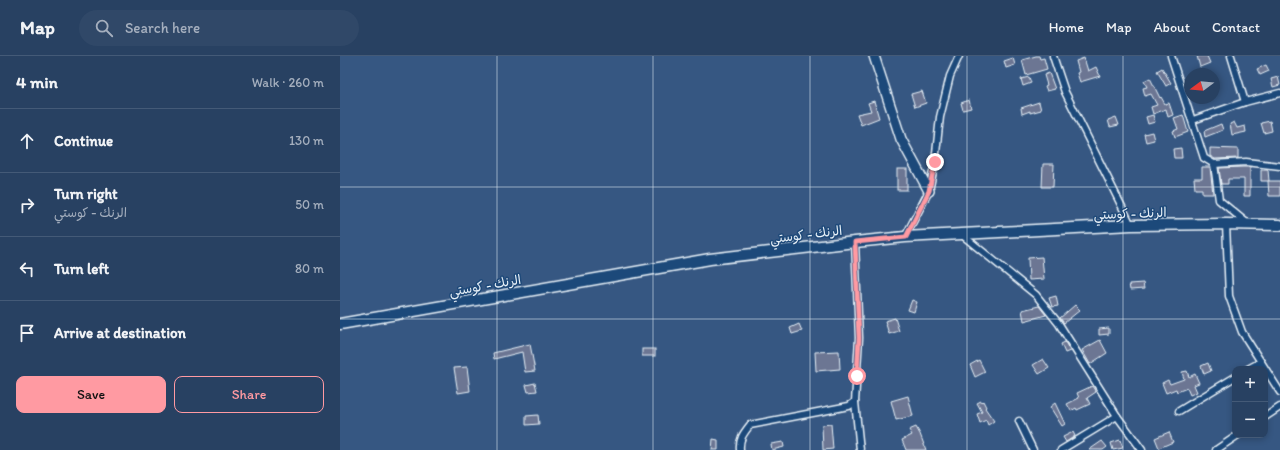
<!DOCTYPE html>
<meta charset="utf-8">
<style>
:root{--surface:#284162;--page:#304868;--text:#f1f3f6;--muted:#a5afbe;--line:#445a77;--accent:#ff9aa2}
body{margin:0;font-family:Itim,"Playpen Sans Arabic",sans-serif;background:var(--page);color:var(--text)}
.controls{position:absolute;right:12px;bottom:12px;display:grid;overflow:hidden;border-radius:8px;box-shadow:0 2px 6px #0003}
.controls button{width:36px;height:36px;display:grid;place-items:center;padding:0;border:0;border-bottom:1px solid var(--line);background:var(--surface);color:var(--text);font:20px sans-serif}
.compass{position:absolute;left:844px;top:12px;width:36px;height:36px;border-radius:50%;background:var(--surface);box-shadow:0 2px 6px #0003;rotate:254deg}
.stop{position:absolute;width:12px;height:12px;margin:-9px;border:3px solid #ff9aa2;border-radius:50%;background:#fff}
.stop.end{background:#ff9aa2;border-color:#fff;box-shadow:0 1px 4px #0008}
.list{margin:0;padding:0;list-style:none}
h2{display:flex;justify-content:space-between;align-items:center;height:52px;margin:0;padding:0 16px;font-size:17px}
h2 small{font-size:13px;font-weight:400;color:var(--muted)}
.list li{display:grid;grid-template-columns:26px 1fr auto;gap:12px;align-items:center;box-sizing:border-box;height:64px;padding:0 16px;border-top:1px solid var(--line)}
.list b{display:block;font-size:15px;white-space:nowrap}
.list p{margin:0;font-size:13px;white-space:nowrap;color:var(--muted)}
.list em{font-size:13px;font-style:normal;color:var(--muted)}
.actions{display:flex;gap:8px;padding:12px 16px}
.actions a{flex:1;padding:9px 0;border:1px solid var(--accent);border-radius:8px;text-align:center;font-size:14px;color:var(--accent)}
.actions .main{background:var(--accent);color:#111}
.icon{flex:none;width:22px;height:22px;fill:none;stroke:currentColor;stroke-width:2;stroke-linecap:round;stroke-linejoin:round}
.map{position:relative;flex:none;width:940px;height:394px;overflow:hidden}
header{display:flex;align-items:center;gap:24px;box-sizing:border-box;height:56px;padding:0 20px;background:var(--surface);border-bottom:1px solid var(--line)}
header strong{font-size:19px}
nav{display:flex;gap:22px;margin-inline-start:auto;font-size:14px}
.search{width:280px;height:36px;background:var(--page);display:flex;align-items:center;gap:10px;box-sizing:border-box;padding:0 14px;border-radius:22px;color:var(--muted);font-size:15px}
main{display:flex}
aside{flex:1;background:var(--surface)}
.map>svg:first-child{display:block}
</style>
<header>
<strong>Map</strong>
<div class="search"><svg class="icon" aria-label="search" viewBox="0 0 24 24"><circle cx="10" cy="10" r="6"/><path d="M15 15l6 6"/></svg>Search here</div>
<nav><a>Home</a><a>Map</a><a>About</a><a>Contact</a></nav>
</header>
<main>
<aside>
<h2>4 min<small>Walk · 260 m</small></h2>
<ul class="list">
<li><svg class="icon" aria-label="ahead" viewBox="0 0 24 24"><path d="M12 20V5M6 11l6-6 6 6"/></svg><div><b>Continue</b></div><em>130 m</em></li>
<li><svg class="icon" aria-label="right" viewBox="0 0 24 24"><path d="M7 20v-9h11M14 6l5 5-5 5"/></svg><div><b>Turn right</b><p>الرنك - كوستي</p></div><em>50 m</em></li>
<li><svg class="icon" aria-label="left" viewBox="0 0 24 24"><path d="M17 20v-9H6M10 6l-5 5 5 5"/></svg><div><b>Turn left</b></div><em>80 m</em></li>
<li><svg class="icon" aria-label="arrive" viewBox="0 0 24 24"><path d="M6 21V4h12l-3 4 3 4H6"/></svg><div><b>Arrive at destination</b></div></li>
</ul>
<div class="actions"><a class="main">Save</a><a>Share</a></div>
</aside>
<div class="map">
<svg width="940" height="394" viewBox="0 0 940 394">
<rect width="100%" height="100%" fill="#365782"/>
<filter id="ink" filterUnits="userSpaceOnUse"><feTurbulence type="fractalNoise" baseFrequency=".025" numOctaves="2"/><feDisplacementMap in="SourceGraphic" scale="8" xChannelSelector="R" yChannelSelector="G"/><feConvolveMatrix kernelMatrix="1 2 1 2 8 2 1 2 1" color-interpolation-filters="sRGB"/></filter>
<g filter="url(#ink)">
<g fill="#6c7693" stroke="#e8f1f8">
<polygon points="696,0 699,0 700,3 704,2 707,13 686,19 682,4"/>
<polygon points="857,0 867,0 870,7 860,11"/>
<polygon points="673,2 675,9 666,12 664,5"/>
<polygon points="744,2 748,15 756,11 760,20 740,26 737,17 739,16 736,5"/>
<polygon points="926,9 929,15 920,19 917,13"/>
<polygon points="822,12 831,27 826,30 817,15"/>
<polygon points="709,17 715,33 707,35 705,30 707,29 704,19"/>
<polygon points="689,21 691,27 683,30 681,23"/>
<polygon points="938,21 940,29 933,31 931,23"/>
<polygon points="810,22 820,42 821,41 825,48 829,47 833,59 828,61 826,53 813,58 811,51 817,49 811,38 805,40 803,32 807,31 804,25"/>
<polygon points="582,35 586,47 575,51 571,38"/>
<polygon points="629,44 631,52 623,54 621,47"/>
<polygon points="534,45 539,62 521,69 517,58 531,55 528,47"/>
<polygon points="699,46 701,54 690,57 690,55 682,58 681,52"/>
<polygon points="813,59 815,66 808,68 806,61"/>
<polygon points="843,59 848,76 835,81 833,75 838,73 834,62"/>
<polygon points="776,61 779,69 770,71 768,64"/>
<polygon points="930,65 932,75 924,77 921,67"/>
<polygon points="894,66 897,72 905,70 906,76 892,79 890,68"/>
<polygon points="881,68 883,74 865,81 864,75"/>
<polygon points="812,76 814,84 806,86 804,78"/>
<polygon points="841,92 842,102 834,102 833,93"/>
<polygon points="870,92 898,93 898,102 875,103 870,100"/>
<polygon points="703,108 714,108 713,131 702,131"/>
<polygon points="862,111 870,111 873,138 862,138 862,133 855,133 854,122 862,122"/>
<polygon points="903,111 910,111 910,140 904,140 904,123 888,123 888,128 881,128 879,112"/>
<rect x="557" y="113" width="10" height="21"/>
<polygon points="921,114 928,114 929,125 921,125"/>
<polygon points="928,125 940,125 940,140 929,140"/>
<polygon points="702,201 704,223 689,224 688,202"/>
<polygon points="803,227 804,233 790,234 789,228"/>
<polygon points="716,240 718,250 712,251 709,242"/>
<polygon points="572,244 577,246 574,256 568,254"/>
<polygon points="735,249 740,254 724,267 720,262"/>
<polygon points="699,250 706,259 684,265 682,254"/>
<polygon points="555,262 559,275 549,278 545,265"/>
<polygon points="459,268 462,275 452,278 450,272"/>
<polygon points="769,272 769,278 759,279 759,273"/>
<polygon points="760,284 767,297 750,308 742,294"/>
<polygon points="725,286 730,295 725,297 721,288"/>
<polygon points="190,288 195,315 185,316 182,296 154,303 153,297"/>
<rect x="302" y="293" width="13" height="7"/>
<polygon points="499,295 500,313 476,315 475,296"/>
<polygon points="703,303 709,312 699,318 693,309"/>
<polygon points="639,304 645,316 635,321 630,309"/>
<polygon points="868,307 871,315 864,318 861,310"/>
<polygon points="127,311 130,335 118,337 114,312"/>
<polygon points="847,315 849,321 855,318 859,327 854,329 857,336 850,339 847,332 837,336 836,333 826,337 822,327 828,324 830,328 844,323 842,316"/>
<polygon points="195,327 197,335 188,336 186,329"/>
<polygon points="752,330 756,336 747,342 750,348 737,354 736,352 731,355 727,348 739,342 737,337"/>
<polygon points="568,340 573,360 556,364 551,345"/>
<polygon points="641,345 642,346 643,345 646,351 645,352 654,365 648,369 646,364 640,367 637,358 642,356 637,347"/>
<polygon points="715,347 725,368 722,370 710,351"/>
<polygon points="198,359 199,368 186,369 186,360"/>
<polygon points="491,368 493,393 483,394 482,369"/>
<polygon points="576,371 580,378 586,394 566,394 562,384 572,379 569,374"/>
<polygon points="733,376 735,380 726,386 723,381"/>
<polygon points="829,376 833,386 819,392 815,382"/>
<polygon points="373,383 378,384 378,394 372,394"/>
<polygon points="780,384 783,392 773,394 771,387"/>
<polygon points="762,385 767,391 763,394 749,394"/>
<polygon points="443,386 444,391 432,394 431,388"/>
</g>
<g fill="none" stroke-linecap="round" stroke-linejoin="round">
<defs>
<g id="street">
<polyline points="713,0 725,36 791,169"/>
<polyline points="831,0 864,102 874,108 879,144 908,168"/>
<polyline points="891,0 905,46"/>
<polyline points="853,64 905,46 940,37"/>
<polyline points="874,108 906,106 940,110"/>
<polyline points="886,168 889,240 902,276 940,336"/>
<polyline points="621,178 696,239 719,268 777,360 802,394"/>
<polyline points="565,181 589,135 595,106 600,61 610,20 619,0"/>
<polyline points="908,313 921,306"/>
<polyline points="515,346 520,394"/>
<polyline points="839,355 895,321"/>
<polyline points="925,361 940,351"/>
<polyline points="679,365 693,394"/>
<path d="M 400,394 C 399,383 403,378 410,369 L 509,350 L 515,346 L 519,282 L 515,186"/>
<polyline points="721,394 777,360"/>
<polyline points="876,394 898,379"/>
</g>
<polyline id="secondary" points="534,0 561,83 589,135"/>
<polyline id="primary" points="0,268 370,203 515,186 565,181 791,169 886,168 940,169"/>
</defs>
<use href="#street" stroke="#e8f1f8" stroke-width="9"/>
<use href="#secondary" stroke="#e8f1f8" stroke-width="12"/>
<use href="#primary" stroke="#e8f1f8" stroke-width="13"/>
<use href="#street" stroke="#1f4a7a" stroke-width="6"/>
<use href="#secondary" stroke="#1f4a7a" stroke-width="9"/>
<use href="#primary" stroke="#1f4a7a" stroke-width="10"/>
</g>
</g>
<g fill="none" stroke-linecap="round" stroke-linejoin="round" filter="url(#ink)">
<polyline stroke="#ff9aa2" stroke-width="5" points="517,320 519,282 515,186 566,181 589,135 595,106"/>
</g>
<path fill="none" stroke="#e8f1f8" stroke-width="1" stroke-opacity="0.55" d="M 157,0 L 157,394M 313,0 L 313,394M 470,0 L 470,394M 627,0 L 627,394M 783,0 L 783,394M 0,131 L 940,131M 0,263 L 940,263"/>
<g text-anchor="middle" stroke-width="3" stroke-linejoin="round" paint-order="stroke">
<g font-size="13" fill="#e8f1f8" stroke="#1f4a7a">
<text transform="translate(790 157) rotate(-2)" y="5">الرنك - كوستي</text>
<text transform="translate(466 178) rotate(-7)" y="5">الرنك - كوستي</text>
<text transform="translate(145 229) rotate(-10)" y="5">الرنك - كوستي</text>
</g>
</g>
</svg>
<div class="controls">
<button>+</button>
<button>−</button>
</div>
<svg class="compass" viewBox="-18 -18 36 36"><path d="M0-13l5 13h-10z" fill="#e53935"/><path d="M0 13l5-13h-10z" fill="#a5afbe"/></svg>
<div class="stop" style="left:517px;top:320px"></div>
<div class="stop end" style="left:595px;top:106px"></div>
</div>
</main>
